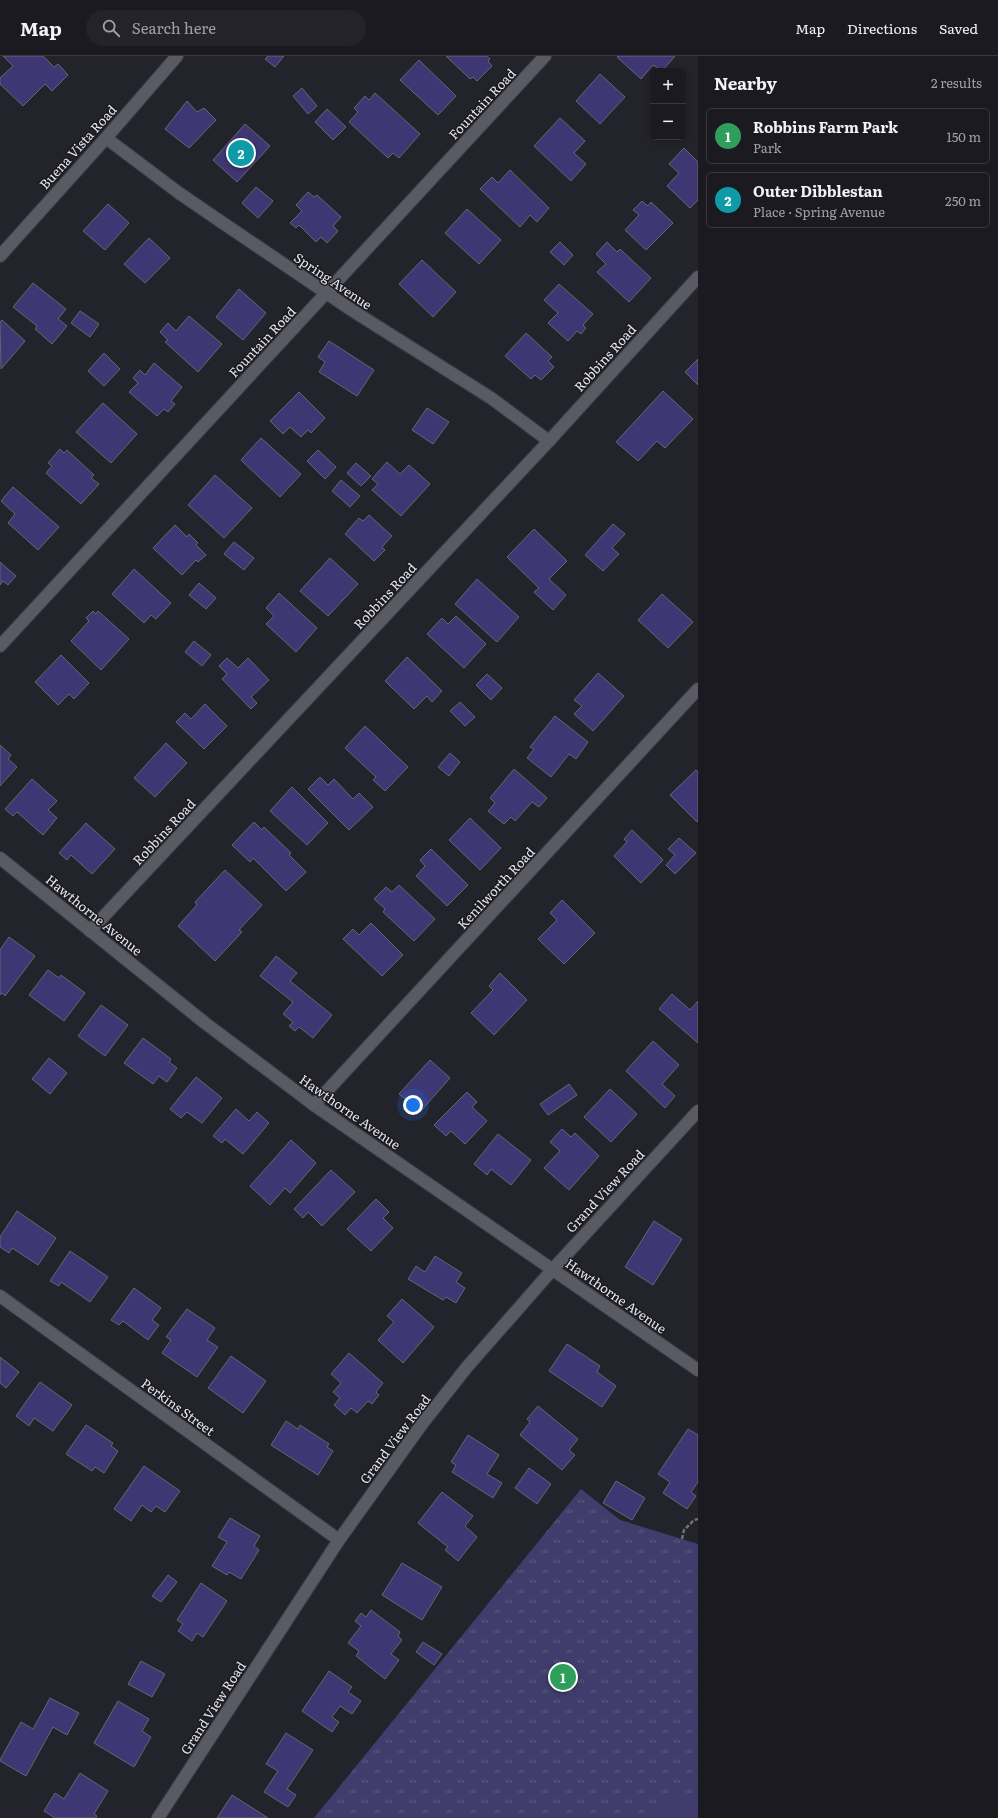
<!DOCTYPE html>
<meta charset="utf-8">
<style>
:root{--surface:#1a1a20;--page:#232329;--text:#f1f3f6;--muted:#9fa1a5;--line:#38383e;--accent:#0b8043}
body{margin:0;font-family:Literata,serif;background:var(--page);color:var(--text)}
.controls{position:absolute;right:12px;top:12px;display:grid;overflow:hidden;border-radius:6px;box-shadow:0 2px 6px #0003}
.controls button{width:36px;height:36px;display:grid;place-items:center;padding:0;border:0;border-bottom:1px solid var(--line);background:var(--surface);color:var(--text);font:20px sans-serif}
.you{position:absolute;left:413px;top:1049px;width:14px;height:14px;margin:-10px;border:3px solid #fff;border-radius:50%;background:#1a73e8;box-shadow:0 0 0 6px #1a73e833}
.badge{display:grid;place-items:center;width:26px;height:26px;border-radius:50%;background:var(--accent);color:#fff;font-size:13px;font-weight:700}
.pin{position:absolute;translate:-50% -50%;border:2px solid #fff;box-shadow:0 1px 4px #0006}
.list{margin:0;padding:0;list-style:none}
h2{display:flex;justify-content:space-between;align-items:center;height:52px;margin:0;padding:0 16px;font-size:17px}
h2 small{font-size:13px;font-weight:400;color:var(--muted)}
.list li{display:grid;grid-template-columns:26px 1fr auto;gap:12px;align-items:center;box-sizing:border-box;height:56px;margin:0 8px 8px;padding:0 8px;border:1px solid var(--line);border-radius:6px}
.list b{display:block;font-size:15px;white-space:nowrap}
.list p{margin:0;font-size:13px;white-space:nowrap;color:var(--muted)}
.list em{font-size:13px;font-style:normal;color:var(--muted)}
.icon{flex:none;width:22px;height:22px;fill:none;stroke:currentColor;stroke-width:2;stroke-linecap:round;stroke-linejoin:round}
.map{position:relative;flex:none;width:698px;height:1762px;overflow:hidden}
header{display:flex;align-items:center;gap:24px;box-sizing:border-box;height:56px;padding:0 20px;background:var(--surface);border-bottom:1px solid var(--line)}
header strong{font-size:19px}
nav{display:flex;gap:22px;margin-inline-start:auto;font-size:14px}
.search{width:280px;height:36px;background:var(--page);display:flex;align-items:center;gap:10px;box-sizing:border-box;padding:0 14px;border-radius:22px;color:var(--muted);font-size:15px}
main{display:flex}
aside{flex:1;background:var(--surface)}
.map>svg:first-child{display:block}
</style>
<header>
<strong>Map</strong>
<div class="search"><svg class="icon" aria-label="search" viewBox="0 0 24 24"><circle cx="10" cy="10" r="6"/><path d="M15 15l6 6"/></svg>Search here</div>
<nav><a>Map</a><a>Directions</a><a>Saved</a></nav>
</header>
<main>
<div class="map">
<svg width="698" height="1762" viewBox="0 0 698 1762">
<defs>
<pattern id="park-tufts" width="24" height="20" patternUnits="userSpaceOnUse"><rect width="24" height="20" fill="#403d6c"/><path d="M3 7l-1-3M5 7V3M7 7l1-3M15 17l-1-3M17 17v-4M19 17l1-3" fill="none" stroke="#5c5981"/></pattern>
</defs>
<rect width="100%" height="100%" fill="#23232b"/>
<polygon fill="url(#park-tufts)" points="581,1433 620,1464 698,1488 698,1762 314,1762"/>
<polygon fill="#403d6c" points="670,1735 698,1757 698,1762 646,1762"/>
<g fill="#3e3774" stroke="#66666f">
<polygon points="3,0 43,0 54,11 58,8 68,19 52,35 45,28 23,50 0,28 0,22 13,10"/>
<polygon points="268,0 284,0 275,11 265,3"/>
<polygon points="446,0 487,0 490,3 488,5 492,10 477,25 473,21 470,23"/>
<polygon points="618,0 675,0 662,15 653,9 641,23 617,1"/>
<polygon points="419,4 456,40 438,59 400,24"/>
<polygon points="600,18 625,41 600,68 576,45"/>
<polygon points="302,32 317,50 308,58 293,40"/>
<polygon points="375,37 420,78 399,102 393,97 388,102 349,66 358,56 354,52 365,40 369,44"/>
<polygon points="187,45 197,56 204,52 216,64 189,92 165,73"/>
<polygon points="327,53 346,71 333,84 315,66"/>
<polygon points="560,62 585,85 574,97 586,108 571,125 534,90"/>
<polygon points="245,68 270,90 237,126 213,104"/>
<polygon points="684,92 698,106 698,144 690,152 667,130 679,117 669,108"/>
<polygon points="510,114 549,152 537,166 530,159 520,171 480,133 492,121 498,127"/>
<polygon points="256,131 273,145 258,162 242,147"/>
<polygon points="308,136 314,141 317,139 341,161 333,170 338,175 327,187 321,181 316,186 299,169 296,172 290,167 302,155 296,149"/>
<polygon points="642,145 648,150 651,146 673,167 646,194 625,174 639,159 633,154"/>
<polygon points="108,148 129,167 105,194 83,175"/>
<polygon points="467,153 501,184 479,208 445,177"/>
<polygon points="149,182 170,202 145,227 124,208"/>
<polygon points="560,186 573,199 564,209 550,196"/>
<polygon points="607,186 617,196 620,193 651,222 629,246 597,216 606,208 596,198"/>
<polygon points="422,204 456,236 433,261 399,228"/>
<polygon points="33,227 66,253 58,263 67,270 52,288 35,273 37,270 13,251"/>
<polygon points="559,228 593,258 583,269 586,272 581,278 577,275 568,285 548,267 558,257 544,244"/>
<polygon points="239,233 266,257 243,284 216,261"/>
<polygon points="80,255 99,268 90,281 71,267"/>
<polygon points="189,260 222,288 198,316 165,286 168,284 160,276 168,267 176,275"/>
<polygon points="2,264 25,285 1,313 0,266"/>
<polygon points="526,277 552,301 548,305 554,311 541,324 535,319 531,323 505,300"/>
<polygon points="329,285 374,314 357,340 319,316 325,306 318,301"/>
<polygon points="104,297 120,313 104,330 88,315"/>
<polygon points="698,303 698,329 685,316"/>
<polygon points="154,307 182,331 171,345 175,348 168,356 164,353 157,360 129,336 138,327 133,322 140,314 145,319"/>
<polygon points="663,335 693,363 665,392 657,385 638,405 616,386"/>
<polygon points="299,336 325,362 311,377 308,374 301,381 290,371 283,378 270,365"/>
<polygon points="103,347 137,378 111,407 76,376"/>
<polygon points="427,352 449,366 433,388 412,374"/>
<polygon points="261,382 301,418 280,441 241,404"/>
<polygon points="60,393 64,397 67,394 94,419 91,422 99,428 81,448 46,417 52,410 48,407"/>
<polygon points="318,394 336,411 325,423 307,405"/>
<polygon points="387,406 400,418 409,409 430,428 401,460 372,434 378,428 372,423"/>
<polygon points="356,407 371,420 361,430 347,417"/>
<polygon points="215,419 252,452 224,482 188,449"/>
<polygon points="341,424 360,440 350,451 332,435"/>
<polygon points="13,431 59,471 38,494 8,467 15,458 1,445"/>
<polygon points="369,459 392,480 382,491 385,494 374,505 345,478 359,462 363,465"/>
<polygon points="613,468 625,478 612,492 619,498 603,515 585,499"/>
<polygon points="175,469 187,481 189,478 198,487 196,489 206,499 198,506 196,504 182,519 153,492"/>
<polygon points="534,473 567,505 549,523 566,539 553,554 534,536 539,532 507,501"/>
<polygon points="234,486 254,502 244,514 224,498"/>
<polygon points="330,502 358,528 328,560 300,535"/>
<polygon points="0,506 16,520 8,529 3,525 0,529"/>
<polygon points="134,513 171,547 156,563 151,559 144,567 112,538"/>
<polygon points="477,523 519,561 497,586 455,548"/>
<polygon points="199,527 216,542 206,553 189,539"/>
<polygon points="279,537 317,572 296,596 266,568 274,560 266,552"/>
<polygon points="662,538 693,566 668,592 638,564"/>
<polygon points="93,555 96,558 98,555 129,583 101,614 71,585 89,565 86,562"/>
<polygon points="456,560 486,588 464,612 427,578 442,562 448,568"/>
<polygon points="194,585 211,599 202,610 185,596"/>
<polygon points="61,599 89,627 74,643 69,638 58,649 35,626"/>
<polygon points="407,601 442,635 432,646 427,640 414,653 385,625"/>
<polygon points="227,602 238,612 248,602 269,624 251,641 257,647 251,653 222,623 227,618 219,610"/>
<polygon points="598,617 624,640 593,675 574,658 582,650 574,644"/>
<polygon points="487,618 502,632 491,644 476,629"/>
<polygon points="460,646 475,661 465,670 450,655"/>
<polygon points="205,648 227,670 204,693 176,666 185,657 191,663"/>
<polygon points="555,660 588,686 576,703 569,698 551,721 527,702 534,693 530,691"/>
<polygon points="365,670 408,711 385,735 373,724 376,721 345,692"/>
<polygon points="166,687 187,707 155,741 134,722"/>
<polygon points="0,689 11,699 8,703 17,711 0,730"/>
<polygon points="450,697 460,706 449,720 438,711"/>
<polygon points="514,713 547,742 539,751 532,746 515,765 511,761 504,768 488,755 495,747 490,742"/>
<polygon points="696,714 698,716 698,764 697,766 670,739"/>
<polygon points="320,721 328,729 334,723 353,743 359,737 373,751 349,774 308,733"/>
<polygon points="32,723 57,745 48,754 57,762 43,779 17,756 13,760 5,753"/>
<polygon points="292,731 328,767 307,789 270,755"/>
<polygon points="470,762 501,792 480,814 449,784"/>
<polygon points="254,766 262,774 264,771 291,797 289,799 306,816 286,835 253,802 250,806 232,789"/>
<polygon points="86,767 115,793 92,818 71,799 67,804 59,797"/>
<polygon points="632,774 663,804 641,827 614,800 627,786 624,783"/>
<polygon points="679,782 696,797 675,818 666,809 675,799 668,793"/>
<polygon points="431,793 468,829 447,850 416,820 425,810 420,804"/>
<polygon points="225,814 262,849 239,874 242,876 215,905 178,870 197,849 195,846"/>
<polygon points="399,829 435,863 414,885 383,856 385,853 374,843 386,831 392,836"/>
<polygon points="562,844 595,877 564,908 538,883 557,864 550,857"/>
<polygon points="371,867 403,899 382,920 343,883 353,873 359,879"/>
<polygon points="9,881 35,900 5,940 2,937 0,939 0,894"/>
<polygon points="276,900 297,917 290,925 332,959 313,982 299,971 295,975 289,970 293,966 283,958 293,946 260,920"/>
<polygon points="48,914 59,922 61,919 85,937 64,965 29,939"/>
<polygon points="500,917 527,944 494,979 471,957 493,934 489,930"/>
<polygon points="672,938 690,954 698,945 698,987 659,953"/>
<polygon points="101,949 128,969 105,1000 78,980"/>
<polygon points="143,982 171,1003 169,1006 177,1012 167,1026 159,1020 153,1028 124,1007"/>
<polygon points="653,985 679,1009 662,1028 675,1040 665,1052 626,1015"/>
<polygon points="49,1002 67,1017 50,1038 32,1023"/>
<polygon points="430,1004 450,1022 420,1056 399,1038"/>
<polygon points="196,1021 222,1042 202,1067 187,1056 181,1062 170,1053"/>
<polygon points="569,1028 577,1039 548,1059 540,1048"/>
<polygon points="610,1033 637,1058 611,1086 584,1061"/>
<polygon points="467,1036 477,1046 472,1051 487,1065 465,1088 451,1075 446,1080 434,1069"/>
<polygon points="236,1053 249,1065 257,1056 269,1067 243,1098 225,1083 222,1087 213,1080"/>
<polygon points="562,1073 571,1081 575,1077 599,1100 569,1134 544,1112 560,1095 550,1086"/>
<polygon points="498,1078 531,1104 511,1129 491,1113 487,1119 474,1108"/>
<polygon points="291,1084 316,1107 290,1137 285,1132 270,1149 250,1130"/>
<polygon points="331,1114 355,1136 322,1170 308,1156 303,1162 294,1153"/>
<polygon points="376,1143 389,1156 383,1162 393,1172 371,1195 347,1173"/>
<polygon points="17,1155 56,1182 38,1209 12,1192 9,1197 0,1191 0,1181"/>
<polygon points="654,1165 682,1183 653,1229 625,1211"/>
<polygon points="70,1195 108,1221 90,1246 61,1226 59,1230 50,1225"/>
<polygon points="435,1200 462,1217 456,1226 465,1232 456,1247 446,1241 443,1244 408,1223 416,1210 425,1216"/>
<polygon points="134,1232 161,1252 152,1264 159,1269 148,1284 123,1265 119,1269 111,1264"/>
<polygon points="402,1243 434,1271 403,1307 378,1284 394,1266 387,1260"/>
<polygon points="187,1253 215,1272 207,1284 218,1291 197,1321 162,1297 171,1284 166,1281"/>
<polygon points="567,1288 600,1310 597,1316 616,1330 602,1351 549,1315"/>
<polygon points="349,1297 383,1327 376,1336 379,1339 372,1348 368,1345 357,1357 351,1352 345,1359 334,1349 340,1342 333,1336 341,1327 331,1318"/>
<polygon points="231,1300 266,1325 243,1357 208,1332"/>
<polygon points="0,1301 19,1316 6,1332 0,1327"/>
<polygon points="40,1326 72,1349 53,1375 34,1362 29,1370 16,1360"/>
<polygon points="538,1350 578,1383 569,1394 575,1399 562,1414 520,1379 530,1366 527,1363"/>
<polygon points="286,1365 298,1373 300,1369 329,1388 327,1391 333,1395 318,1419 271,1389"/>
<polygon points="86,1369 113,1387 111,1390 118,1395 104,1417 95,1411 92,1415 66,1398"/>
<polygon points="688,1373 698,1379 698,1426 691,1436 696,1440 687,1453 663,1437 670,1426 658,1418"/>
<polygon points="468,1379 499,1399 487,1418 502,1427 493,1442 452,1416 456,1409 451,1406"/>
<polygon points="144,1410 180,1435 165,1456 156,1450 151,1456 142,1449 131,1465 114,1453"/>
<polygon points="529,1412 551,1428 537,1448 515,1432"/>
<polygon points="616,1425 645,1442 632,1464 603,1447"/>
<polygon points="442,1436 473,1460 465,1470 477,1481 458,1505 445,1494 448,1491 418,1467"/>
<polygon points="230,1462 260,1480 254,1490 259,1494 241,1523 229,1516 227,1519 212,1510 227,1486 218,1481"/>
<polygon points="402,1507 442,1531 422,1564 382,1539"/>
<polygon points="168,1519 177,1526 161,1546 152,1540"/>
<polygon points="201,1527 227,1545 203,1581 197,1577 192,1585 178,1575 183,1568 177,1564"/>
<polygon points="371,1554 400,1576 398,1580 402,1584 391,1598 399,1604 385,1623 356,1600 359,1595 348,1587 361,1570 355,1565 361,1557 366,1561"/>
<polygon points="423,1586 442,1598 434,1609 416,1596"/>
<polygon points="141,1605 165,1618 152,1641 128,1628"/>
<polygon points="329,1615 352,1631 348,1636 361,1645 352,1658 340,1650 332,1661 339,1666 332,1676 302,1655"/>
<polygon points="50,1642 79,1657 67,1679 53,1671 26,1720 0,1705 0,1704 21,1666 33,1673"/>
<polygon points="118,1645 149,1663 142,1675 151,1681 134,1711 94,1687"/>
<polygon points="286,1677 313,1694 287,1733 296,1739 288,1751 264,1736 278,1715 266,1708"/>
<polygon points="80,1717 108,1735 94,1758 97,1760 96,1762 55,1762 44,1755 55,1737 64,1743"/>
<polygon points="232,1739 268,1762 217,1762"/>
</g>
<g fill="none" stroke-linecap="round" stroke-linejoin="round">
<defs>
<g id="minor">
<polyline points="106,82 179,137 217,163 353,255 491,342 549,385"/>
<polyline points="0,200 106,82 177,0"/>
<polyline points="0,590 545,0"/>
<polyline points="0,802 205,967 314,1049 698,1314"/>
<polyline points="90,875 549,385 698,221"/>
<polyline points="314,1049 698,633"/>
<polyline points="0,1240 339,1484"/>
<polyline points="158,1762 339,1484 422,1368 467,1311 553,1213 698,1055"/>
</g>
</defs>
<use href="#minor" stroke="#3d3d43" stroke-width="14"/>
<polyline stroke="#717178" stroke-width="2.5" stroke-dasharray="4 2" stroke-linecap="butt" points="682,1483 684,1474 694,1464 698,1463"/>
<use href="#minor" stroke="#5a5a64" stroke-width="12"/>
</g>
<g text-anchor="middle" stroke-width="3" stroke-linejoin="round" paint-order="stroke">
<g font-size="13" fill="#e6e6eb" stroke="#1a1a21">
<text transform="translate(482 48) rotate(-47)" y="5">Fountain Road</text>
<text transform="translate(78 91) rotate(-48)" y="5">Buena Vista Road</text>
<text transform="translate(333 225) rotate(34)" y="5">Spring Avenue</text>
<text transform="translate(262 286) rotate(-47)" y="5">Fountain Road</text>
<text transform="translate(605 302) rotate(-48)" y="5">Robbins Road</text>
<text transform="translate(385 540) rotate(-47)" y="5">Robbins Road</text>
<text transform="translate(164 776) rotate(-47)" y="5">Robbins Road</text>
<text transform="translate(496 832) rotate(-47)" y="5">Kenilworth Road</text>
<text transform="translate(94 859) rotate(39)" y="5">Hawthorne Avenue</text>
<text transform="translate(350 1056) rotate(35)" y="5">Hawthorne Avenue</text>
<text transform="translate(605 1135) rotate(-47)" y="5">Grand View Road</text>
<text transform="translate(616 1240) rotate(35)" y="5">Hawthorne Avenue</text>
<text transform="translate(178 1351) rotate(36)" y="5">Perkins Street</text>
<text transform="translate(395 1383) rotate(-53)" y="5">Grand View Road</text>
<text transform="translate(213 1652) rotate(-57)" y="5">Grand View Road</text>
</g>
</g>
</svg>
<div class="controls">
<button>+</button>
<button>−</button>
</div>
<div class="you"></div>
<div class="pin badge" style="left:563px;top:1621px;background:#2e9e5b">1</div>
<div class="pin badge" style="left:241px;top:97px;background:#0f9aa8">2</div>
</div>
<aside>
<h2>Nearby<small>2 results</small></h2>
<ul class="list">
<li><span class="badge" style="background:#2e9e5b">1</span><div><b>Robbins Farm Park</b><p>Park</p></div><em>150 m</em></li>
<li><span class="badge" style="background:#0f9aa8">2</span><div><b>Outer Dibblestan</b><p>Place · Spring Avenue</p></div><em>250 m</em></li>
</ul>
</aside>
</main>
